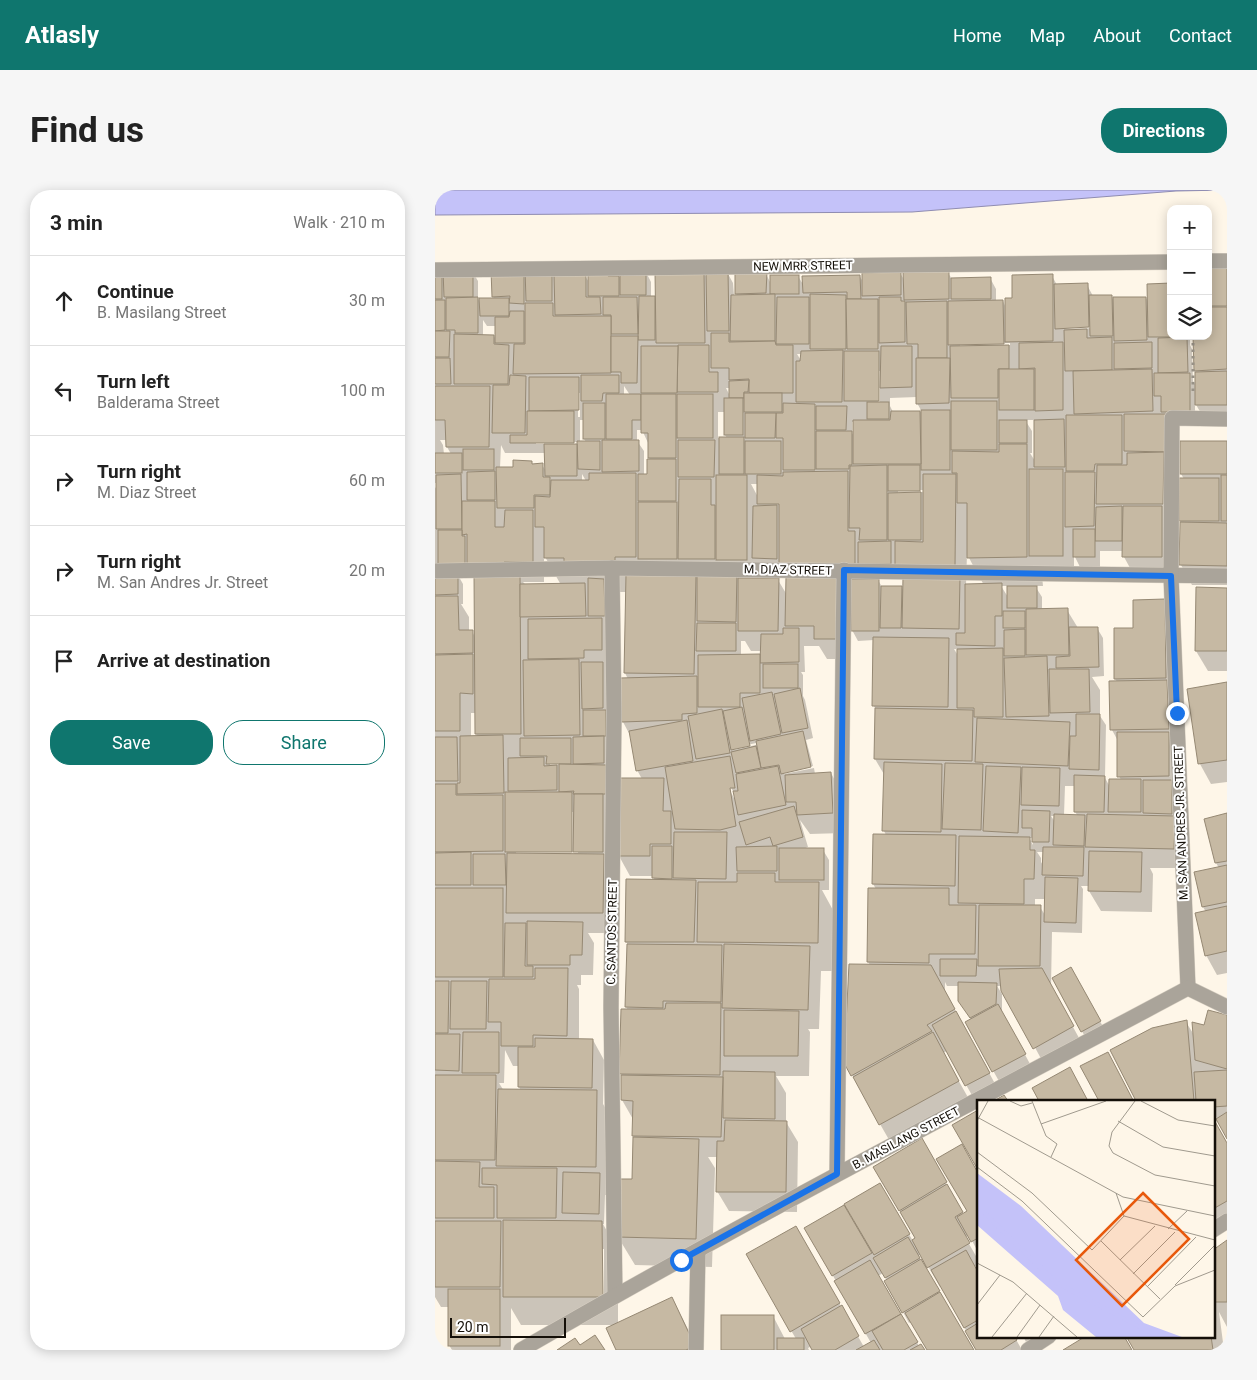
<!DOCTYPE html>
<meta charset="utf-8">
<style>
:root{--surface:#fff;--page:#f6f6f6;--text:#222;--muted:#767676;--line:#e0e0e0;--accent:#0f766e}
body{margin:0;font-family:Roboto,sans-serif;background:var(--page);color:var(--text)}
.controls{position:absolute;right:15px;top:15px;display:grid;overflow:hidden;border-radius:10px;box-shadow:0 2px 12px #0003}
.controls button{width:45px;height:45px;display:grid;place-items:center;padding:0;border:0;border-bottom:1px solid var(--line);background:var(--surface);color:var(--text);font:25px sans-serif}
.scale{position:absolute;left:15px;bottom:12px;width:116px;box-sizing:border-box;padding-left:5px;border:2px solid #140f08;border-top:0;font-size:14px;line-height:18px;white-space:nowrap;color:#140f08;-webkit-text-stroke:4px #fff;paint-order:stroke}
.stop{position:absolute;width:15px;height:15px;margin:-11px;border:4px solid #1a73e8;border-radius:50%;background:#fff}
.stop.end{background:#1a73e8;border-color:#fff;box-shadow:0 1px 5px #0008}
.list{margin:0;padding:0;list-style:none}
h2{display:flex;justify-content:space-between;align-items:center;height:65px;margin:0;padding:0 20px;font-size:21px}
h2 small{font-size:16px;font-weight:400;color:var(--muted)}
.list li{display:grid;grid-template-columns:32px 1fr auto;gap:15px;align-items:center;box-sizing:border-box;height:90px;padding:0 20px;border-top:1px solid var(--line)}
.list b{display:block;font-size:19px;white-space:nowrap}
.list p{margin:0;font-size:16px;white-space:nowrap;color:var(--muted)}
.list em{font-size:16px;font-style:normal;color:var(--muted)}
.actions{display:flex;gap:10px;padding:15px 20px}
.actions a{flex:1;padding:11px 0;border:1px solid var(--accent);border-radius:20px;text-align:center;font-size:18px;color:var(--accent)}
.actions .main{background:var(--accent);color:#fff}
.icon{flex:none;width:28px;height:28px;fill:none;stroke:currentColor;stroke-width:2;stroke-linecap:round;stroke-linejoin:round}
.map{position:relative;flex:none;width:792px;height:1160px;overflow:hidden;border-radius:20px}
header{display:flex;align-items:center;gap:30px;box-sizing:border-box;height:70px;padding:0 25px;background:var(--accent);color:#fff}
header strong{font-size:24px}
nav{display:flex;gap:28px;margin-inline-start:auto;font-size:18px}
.intro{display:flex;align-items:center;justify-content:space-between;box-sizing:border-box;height:120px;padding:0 30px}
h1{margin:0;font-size:35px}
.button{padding:12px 22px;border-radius:20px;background:var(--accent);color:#fff;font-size:18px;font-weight:700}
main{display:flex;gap:30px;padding:0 30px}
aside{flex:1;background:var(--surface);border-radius:20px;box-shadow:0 2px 12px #0003}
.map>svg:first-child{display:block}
</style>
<header>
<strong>Atlasly</strong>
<nav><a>Home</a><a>Map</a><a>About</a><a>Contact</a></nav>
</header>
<div class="intro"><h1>Find us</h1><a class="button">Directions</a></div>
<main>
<aside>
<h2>3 min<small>Walk · 210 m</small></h2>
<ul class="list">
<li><svg class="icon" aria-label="ahead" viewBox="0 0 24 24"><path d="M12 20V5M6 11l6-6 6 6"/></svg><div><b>Continue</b><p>B. Masilang Street</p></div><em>30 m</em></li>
<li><svg class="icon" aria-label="left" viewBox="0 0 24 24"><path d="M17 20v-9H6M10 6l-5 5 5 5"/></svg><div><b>Turn left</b><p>Balderama Street</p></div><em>100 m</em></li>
<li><svg class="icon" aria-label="right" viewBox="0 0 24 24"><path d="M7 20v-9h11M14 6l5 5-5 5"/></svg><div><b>Turn right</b><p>M. Diaz Street</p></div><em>60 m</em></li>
<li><svg class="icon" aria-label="right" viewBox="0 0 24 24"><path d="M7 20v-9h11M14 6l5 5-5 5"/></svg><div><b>Turn right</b><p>M. San Andres Jr. Street</p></div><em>20 m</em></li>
<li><svg class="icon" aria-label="arrive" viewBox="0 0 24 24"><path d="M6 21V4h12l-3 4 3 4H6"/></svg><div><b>Arrive at destination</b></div></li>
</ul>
<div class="actions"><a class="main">Save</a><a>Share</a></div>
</aside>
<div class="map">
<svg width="792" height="1160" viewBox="0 0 792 1160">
<rect width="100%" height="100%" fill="#fef6e8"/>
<polygon fill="#c4c2f9" stroke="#8f8cb1" points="0,0 792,0 741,1 477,22 0,25"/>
<g fill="#0003" fill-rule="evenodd">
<path d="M 773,80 L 792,80 L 792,225 L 767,225 L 760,213 L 760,232 L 735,232 L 738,386 L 700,387 L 689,367 L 689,361 L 665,361 L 665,377 L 645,377 L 639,365 L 639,386 L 607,386 L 608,396 L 600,396 L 607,407 L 607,420 L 632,420 L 643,438 L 662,438 L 668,448 L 669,486 L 657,487 L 665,500 L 665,526 L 671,535 L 670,588 L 675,597 L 686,590 L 684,586 L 683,551 L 677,540 L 683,493 L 680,489 L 699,439 L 729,410 L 750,678 L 715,678 L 718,684 L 717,722 L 666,721 L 654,701 L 654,696 L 646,696 L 648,699 L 647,743 L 617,742 L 616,797 L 649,857 L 611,878 L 567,796 L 562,796 L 567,804 L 567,822 L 601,885 L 570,902 L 531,832 L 536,830 L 531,821 L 524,796 L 512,796 L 510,792 L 510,801 L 565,903 L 543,916 L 512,861 L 508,863 L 535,911 L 457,955 L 417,885 L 435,775 L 433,772 L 435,699 L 441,699 L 438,694 L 451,645 L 449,641 L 450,586 L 440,569 L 441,521 L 439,516 L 439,450 L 423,451 L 417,440 L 417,402 L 412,469 L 392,469 L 384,456 L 369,456 L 370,482 L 366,482 L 368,485 L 368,506 L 370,510 L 378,548 L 371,550 L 378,576 L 347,582 L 349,584 L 379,578 L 380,584 L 396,583 L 407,604 L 409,643 L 375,644 L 365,630 L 373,657 L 368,659 L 388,660 L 394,670 L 394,700 L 387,700 L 399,722 L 399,781 L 386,781 L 384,839 L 373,839 L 375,842 L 374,886 L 341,886 L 351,903 L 351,932 L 363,952 L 362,1022 L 294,1021 L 282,1001 L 283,967 L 273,967 L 280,978 L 277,1077 L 200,1075 L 183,1047 L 198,990 L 200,949 L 198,946 L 199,931 L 187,910 L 187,886 L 186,883 L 193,820 L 191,817 L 193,755 L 191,752 L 220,691 L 218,686 L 195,686 L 184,666 L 207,589 L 202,580 L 196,547 L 188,532 L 193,489 L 190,483 L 192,402 L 175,402 L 178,480 L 171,480 L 173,483 L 179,743 L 153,743 L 159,753 L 158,785 L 146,785 L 146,795 L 142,795 L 144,799 L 144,850 L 158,850 L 169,870 L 168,914 L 178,930 L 177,1005 L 170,1005 L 169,1034 L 168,1034 L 183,1061 L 183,1134 L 237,1109 L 248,1129 L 263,1160 L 182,1160 L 181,1135 L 86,1135 L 76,1118 L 76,1160 L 17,1160 L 14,1155 L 14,1117 L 6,1117 L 0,1107 L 0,297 L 2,300 L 2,293 L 0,293 L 0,82 L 37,81 L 43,91 L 43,109 L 46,114 L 59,109 L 58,106 L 57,81 L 150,86 L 154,92 L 173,83 L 175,87 L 186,87 L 211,82 L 216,92 L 216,108 L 219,108 L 221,112 L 269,82 L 272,88 L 292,82 L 298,93 L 299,106 L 303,106 L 301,104 L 331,84 L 336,94 L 363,86 L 369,96 L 425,87 L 429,93 L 465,83 L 470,91 L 513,83 L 517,89 L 555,88 L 561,99 L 561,111 L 568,111 L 571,118 L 578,109 L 617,86 L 622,95 L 652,95 L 658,106 L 676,106 L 679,112 L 711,108 L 736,146 L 755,146 L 755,155 L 757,159 L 758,191 L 761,196 L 762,184 L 760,181 L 773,146 ZM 48,130 L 52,136 L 61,136 L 61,150 L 59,146 L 48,146 ZM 661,136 L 661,138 L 629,139 L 629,137 ZM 575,153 L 575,155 L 525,156 L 525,154 ZM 362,164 L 367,164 L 367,172 ZM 443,181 L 445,181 L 445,217 L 443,217 ZM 189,196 L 195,205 L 189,205 ZM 291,198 L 295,198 L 295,206 ZM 143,203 L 145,203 L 145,227 L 143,227 ZM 482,207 L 482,213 L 487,222 L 458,222 L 455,216 L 455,208 ZM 283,222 L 290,222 L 290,245 L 292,248 L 283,248 ZM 145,230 L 149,230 L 149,249 L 151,252 L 146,254 L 101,254 L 101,252 L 145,252 ZM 590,230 L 600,230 L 600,271 L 595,263 L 597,263 L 597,241 ZM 417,232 L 420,232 L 420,248 L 417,243 ZM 202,240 L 207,240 L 214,255 L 214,268 L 216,271 L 213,286 L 209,285 L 209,261 L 202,251 ZM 5,250 L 12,250 L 12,257 L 16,264 L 9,264 L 8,255 ZM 66,255 L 70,263 L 111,263 L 111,281 L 107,275 L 98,275 L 96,272 L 80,278 L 65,278 ZM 147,284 L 151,291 L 147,291 ZM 316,294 L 323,294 L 323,307 ZM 463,300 L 491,300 L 491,302 L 463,303 ZM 532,364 L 543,385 L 549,395 L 531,395 ZM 109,365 L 126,395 L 91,395 L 88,392 L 109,392 ZM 323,378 L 352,388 L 352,405 L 343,390 L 323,389 ZM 436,384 L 469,389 L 469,402 L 466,397 L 447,397 L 443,390 L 436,390 ZM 24,387 L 40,387 L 40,447 L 37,441 L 34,441 L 34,427 L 26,414 L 28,414 L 28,394 ZM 566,396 L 573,396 L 573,407 ZM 306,451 L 310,451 L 316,461 L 327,461 L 327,470 L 324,465 L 306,465 ZM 519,459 L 524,459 L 524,467 ZM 36,523 L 41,523 L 41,544 L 43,547 L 36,547 ZM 321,553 L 321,555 L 299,560 L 299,558 ZM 115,573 L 130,573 L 130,575 L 115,575 ZM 293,592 L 300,605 L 300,610 L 291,593 ZM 630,596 L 641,596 L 640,622 L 643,626 L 629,625 ZM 136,622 L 138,622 L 138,661 L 143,660 L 143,663 L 139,663 L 140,665 L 136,668 L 136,663 L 81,664 L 81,661 ZM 616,626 L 620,626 L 620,632 ZM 594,648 L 598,648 L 598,655 L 596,651 ZM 602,662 L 609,662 L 609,677 L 606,672 L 606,668 ZM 600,709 L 611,709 L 610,725 L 605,717 L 600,717 ZM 70,860 L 78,876 L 84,876 L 84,897 L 86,901 L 69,901 L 64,893 L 69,893 ZM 166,1059 L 169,1059 L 169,1113 L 166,1113 Z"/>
<polygon points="792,252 792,395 757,395 746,375 747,334 745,331 749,289 746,284"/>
<polygon points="792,399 792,481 773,481 761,461"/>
<polygon points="792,494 792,592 776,594 765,574 753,500"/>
<polygon points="792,624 792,783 782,785 771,765 771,722 768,717 761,683 784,678 781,673 771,629"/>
<polygon points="636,779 671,842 653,852 618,789"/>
<polygon points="792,827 792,947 781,927 778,928 778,911 702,911 676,860 751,832 759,845 770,837"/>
<polygon points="543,922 543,978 519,935"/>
<polygon points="778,930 792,954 792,1038 778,1038"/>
<polygon points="487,950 528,1025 534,1022 526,956 543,983 543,1062 534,1045 530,1047 541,1066 543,1064 543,1075 539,1077 543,1084 543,1146 579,1146 587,1160 542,1160 506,1096 505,1097 486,1064 483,1066 537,1160 493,1160 477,1131 474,1133 451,1091 452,1090 448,1083 443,1086 484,1156 488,1160 379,1160 377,1156 373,1158 374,1160 287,1160 338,1126 350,1149 361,1149 313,1065 361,1037 429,1157 436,1153 371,1038 419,1031 445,995 478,1051 482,1048 439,978"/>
<polygon points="792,1051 792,1137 784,1122 789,1160 700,1160 692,1146 778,1146 778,1062"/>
<polygon points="588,1146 600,1146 591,1152"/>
</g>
<g fill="#c6b9a3" stroke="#958873">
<rect x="773" y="78" width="19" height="38"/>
<polygon points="89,79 89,114 74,113 75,106 57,107 56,80"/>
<polygon points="90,79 117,80 117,111 91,111"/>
<polygon points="8,80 38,80 38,107 9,107"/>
<polygon points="211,80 211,105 185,105 185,81"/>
<rect x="0" y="81" width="7" height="28"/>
<polygon points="173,81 173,86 184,86 184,106 153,106 153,82"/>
<polygon points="269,81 270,153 221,153 220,82"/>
<polygon points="293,81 294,141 272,141 271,82"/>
<polygon points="514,81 514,109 469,110 468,82"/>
<polygon points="332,82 331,103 300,104 300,83"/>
<polygon points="466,82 466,105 427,106 427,83"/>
<polygon points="618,84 618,151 570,152 570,108 577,108 577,85"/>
<polygon points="119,85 151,85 151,107 165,107 166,124 120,125"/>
<rect x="335" y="85" width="29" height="19"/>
<polygon points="425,85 426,109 412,109 412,102 368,103 367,86"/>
<polygon points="556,87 556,109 516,109 516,88"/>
<polygon points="653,93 654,137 620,139 619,94"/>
<polygon points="736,93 736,146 744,147 713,147 712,94"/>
<polygon points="340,104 340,151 295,151 296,105"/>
<polygon points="375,104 411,105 411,159 375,159"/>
<polygon points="654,105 677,105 678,146 655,146"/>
<polygon points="204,106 220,106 220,150 203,150"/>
<polygon points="43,107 43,143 20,143 20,140 11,140 11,108"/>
<polygon points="168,107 202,107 203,144 176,144 176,125 168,125"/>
<polygon points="342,107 374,107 374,154 341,154"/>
<polygon points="444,107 466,107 466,111 470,111 470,152 444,153"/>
<polygon points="678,107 711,107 712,150 679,151"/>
<polygon points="44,108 74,108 74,126 45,126"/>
<polygon points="411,109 443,109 443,159 412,159"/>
<polygon points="0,110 10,110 10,140 0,141"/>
<polygon points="568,110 569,154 513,155 513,111"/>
<polygon points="512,111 512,168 483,168 483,154 472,154 471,112"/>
<polygon points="90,113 118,113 118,126 176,126 176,183 78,184 79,154 90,154"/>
<polygon points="773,117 792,117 792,179 759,181 758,146 773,146"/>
<polygon points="75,121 89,121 89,153 60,153 60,127 74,127"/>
<polygon points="652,139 652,148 677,147 677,180 630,181 629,140"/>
<polygon points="0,141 15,141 14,167 0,167"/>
<polygon points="276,143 294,143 294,152 340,151 341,155 358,155 358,203 314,203 314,189 294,190 294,178 276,178"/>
<polygon points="19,144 59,145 59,154 74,155 73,194 19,194"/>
<polygon points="176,146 203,146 202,193 186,193 186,182 176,182"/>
<polygon points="752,147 753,182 723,183 723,148"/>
<polygon points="628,152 628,220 600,221 600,178 584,179 584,153"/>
<polygon points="717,152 717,178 679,179 679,153"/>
<polygon points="243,155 274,155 274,182 283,182 283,202 242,202"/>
<polygon points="574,155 574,179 563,179 563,208 516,208 515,156"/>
<polygon points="206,156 243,156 242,203 206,203"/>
<polygon points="446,156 477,156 477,197 445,198"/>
<polygon points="408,160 407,212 361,212 361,171 365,171 366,161"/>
<rect x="409" y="161" width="35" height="50"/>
<polygon points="0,168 15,168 16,194 0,194"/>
<polygon points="481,168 515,168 514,213 481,214"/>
<rect x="564" y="179" width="35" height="41"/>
<polygon points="717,179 718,221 639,224 638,181"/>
<polygon points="792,181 792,215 760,215 760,182"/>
<polygon points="719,183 755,183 755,222 726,222 726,206 719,206"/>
<polygon points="75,185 91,186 90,243 57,243 58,195 74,195"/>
<polygon points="146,185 184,185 184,203 168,203 167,211 146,211"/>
<polygon points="94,187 144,187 144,220 94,221"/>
<polygon points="314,190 313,202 309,202 309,208 294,208 294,191"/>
<polygon points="0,196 55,196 54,257 11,257 10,230 0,230"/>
<rect x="309" y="203" width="38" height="19"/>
<polygon points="171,204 206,204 206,230 197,230 197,249 171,249"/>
<polygon points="206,204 241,204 241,268 213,268 213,243 206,243"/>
<rect x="242" y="204" width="36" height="44"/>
<rect x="289" y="208" width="19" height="37"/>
<rect x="516" y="211" width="46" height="49"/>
<rect x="432" y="212" width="22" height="17"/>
<rect x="148" y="213" width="22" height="36"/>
<polygon points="348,213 380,214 380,280 348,280 348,248 341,248 341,223 348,223"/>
<polygon points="381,216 412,216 411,240 381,240"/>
<rect x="486" y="220" width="29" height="60"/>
<polygon points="92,221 139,221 139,253 75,253 75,245 92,245"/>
<polygon points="456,221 485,221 486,274 418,274 418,230 455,230"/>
<polygon points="310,223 341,223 340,248 310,248"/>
<polygon points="689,224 732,224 731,262 689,261"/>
<polygon points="631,225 687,225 687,274 660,274 659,281 631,281"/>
<polygon points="629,229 630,277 599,277 599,230"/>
<rect x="564" y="230" width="28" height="23"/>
<polygon points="381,241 417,241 417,275 414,275 414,279 381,279"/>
<rect x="284" y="247" width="25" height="37"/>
<polygon points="167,250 204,250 204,281 167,282"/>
<polygon points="243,250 280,250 279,287 243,287"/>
<polygon points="142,251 165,251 165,280 143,279"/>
<rect x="310" y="251" width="36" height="33"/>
<rect x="745" y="251" width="47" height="33"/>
<polygon points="109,254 142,254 142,286 110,286"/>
<polygon points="564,254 592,254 592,367 532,368 532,313 522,313 522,283 517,283 517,261 564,262"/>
<rect x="28" y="259" width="31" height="21"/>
<polygon points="729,262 728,314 661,314 662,275 692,275 692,263"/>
<rect x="0" y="263" width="27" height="20"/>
<polygon points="212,269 241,269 241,311 203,311 203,284 212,284"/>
<polygon points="78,270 97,271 97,274 108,273 108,287 115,287 115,305 99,305 99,318 62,318 61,277 78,277"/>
<polygon points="452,275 452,350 424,350 425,338 414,338 415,276"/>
<rect x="453" y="275" width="32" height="26"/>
<rect x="594" y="279" width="34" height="87"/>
<polygon points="60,281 60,310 32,310 32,282"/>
<polygon points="413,281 413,341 420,341 420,374 344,374 344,314 322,314 322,285 348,286 348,282"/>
<polygon points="630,282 660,282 659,336 630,337"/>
<polygon points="154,283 201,283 201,367 180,367 180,374 129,374 129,368 109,368 109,337 100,337 100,306 115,307 116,290 154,290"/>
<polygon points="26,284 27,339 1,339 1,285"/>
<polygon points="488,284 521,284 520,376 460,376 460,351 488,352"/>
<rect x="281" y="285" width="31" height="85"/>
<rect x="786" y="285" width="6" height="46"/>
<rect x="744" y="288" width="40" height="43"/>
<polygon points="244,289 276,289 276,315 280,315 280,369 243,369"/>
<polygon points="486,302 486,350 453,350 453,303"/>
<polygon points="27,311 60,311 60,337 69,337 70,320 98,320 98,372 69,372 69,376 32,376 32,344 27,345"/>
<rect x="203" y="312" width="39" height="57"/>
<polygon points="342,315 342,369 317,368 318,316"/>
<polygon points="687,316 687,351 660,351 661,317"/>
<polygon points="688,316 727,316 727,367 687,367"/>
<polygon points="745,332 792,333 792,376 744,375"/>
<rect x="638" y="339" width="22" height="28"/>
<polygon points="3,340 27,340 27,346 30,346 30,377 3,378"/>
<polygon points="456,351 456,374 423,374 423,352"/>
<polygon points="23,382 23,404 0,405 0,383"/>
<polygon points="262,382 302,382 301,432 262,431"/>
<polygon points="39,383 85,383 86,544 40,544"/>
<polygon points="191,385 261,386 259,484 189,483"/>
<polygon points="351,387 402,387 401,449 379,449 379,436 350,436"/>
<polygon points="468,387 525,388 524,439 467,438"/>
<polygon points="153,388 169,389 170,426 153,426"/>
<polygon points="303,388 344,388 343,441 303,441"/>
<rect x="416" y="389" width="28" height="52"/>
<polygon points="150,393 151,426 85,427 85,394"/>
<polygon points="567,393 567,426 560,426 560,456 521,455 521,443 530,443 530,394"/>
<polygon points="446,396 467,396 466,438 445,438"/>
<rect x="572" y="396" width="30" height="22"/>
<polygon points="761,397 792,398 792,461 760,461"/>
<polygon points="0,406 23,406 24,440 38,440 38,463 0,464"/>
<polygon points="730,409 731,488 679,489 679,438 698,438 698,410"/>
<polygon points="633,418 634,465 591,465 591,419"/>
<rect x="568" y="421" width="22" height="17"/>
<polygon points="167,428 167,460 149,460 149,468 93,469 93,429"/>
<polygon points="262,433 301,433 301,461 261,461"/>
<polygon points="634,437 663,437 664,477 621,478 621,467 635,466"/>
<polygon points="348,438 364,438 364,472 325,473 326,444 348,444"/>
<polygon points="590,439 590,466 569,466 569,440"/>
<polygon points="438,447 514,448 513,517 437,516"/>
<polygon points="568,458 568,527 539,527 539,518 522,518 522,459"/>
<polygon points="38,464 38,504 25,503 25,541 0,541 0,465"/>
<polygon points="325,464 325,503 305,503 305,517 263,517 263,465"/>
<polygon points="612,466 614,526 571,527 569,468"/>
<polygon points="144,469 145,545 89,546 88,470"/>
<polygon points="146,472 168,472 168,518 147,519"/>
<rect x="328" y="474" width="35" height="24"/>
<polygon points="614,479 654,479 655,522 615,523"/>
<polygon points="262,486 262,523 247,524 247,530 186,532 185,488"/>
<polygon points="732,490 734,539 675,540 674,491"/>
<polygon points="792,492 792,570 763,574 752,499"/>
<polygon points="365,498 373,538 347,543 339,504"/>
<polygon points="337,502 346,544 315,551 307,508"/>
<polygon points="307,517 315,556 296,560 288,521"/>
<polygon points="440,518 538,520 537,571 439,569"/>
<polygon points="287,519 295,563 261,569 253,526"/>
<rect x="148" y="520" width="23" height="26"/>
<polygon points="641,524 665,524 664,580 634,579 635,546 641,546"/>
<polygon points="542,528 635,532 633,576 540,572"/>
<polygon points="252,530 258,571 201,581 194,541"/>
<polygon points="368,541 376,577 346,584 344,575 326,578 321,551"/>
<polygon points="682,542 734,542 734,586 682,587"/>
<polygon points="68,545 69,603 22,604 22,593 25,593 25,546"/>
<polygon points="169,546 169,573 138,574 138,547"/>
<polygon points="0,547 22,547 23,591 0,591"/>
<polygon points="85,548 136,548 136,574 111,574 112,566 85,566"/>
<polygon points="321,556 326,578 301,583 296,562"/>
<polygon points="295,566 300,598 295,598 301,636 285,640 240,639 230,577"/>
<polygon points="109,567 109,576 122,575 122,600 73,601 73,568"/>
<polygon points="449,572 507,574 506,642 447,641"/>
<polygon points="510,573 548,574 546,640 507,639"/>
<polygon points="124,574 171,575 171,604 138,604 139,601 124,602"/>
<polygon points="343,576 351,615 303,625 298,601 303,601 301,584"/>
<polygon points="551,576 586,577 583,643 548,641"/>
<polygon points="587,577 625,578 624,616 586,615"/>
<polygon points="396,582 398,623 362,625 361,612 351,612 350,585"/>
<polygon points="639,585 670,586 669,622 639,622"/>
<polygon points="183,588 229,588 228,621 236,621 236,654 215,654 215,666 182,666"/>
<polygon points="674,589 706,589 706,622 673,622"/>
<polygon points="708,590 737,590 737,624 708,623"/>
<polygon points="0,594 21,594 21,605 68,605 68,661 0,662"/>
<rect x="70" y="602" width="67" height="60"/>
<polygon points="139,604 168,604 168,662 138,662"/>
<polygon points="359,616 368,647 338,656 335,647 311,655 304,632"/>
<polygon points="587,620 615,621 614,652 597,652 597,638 587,638"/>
<polygon points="792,623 792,671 780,673 769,629"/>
<polygon points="619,624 650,625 649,656 618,655"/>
<polygon points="652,624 740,626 739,659 650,657"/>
<polygon points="239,642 292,642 291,689 238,688"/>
<polygon points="438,644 521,645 520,696 437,694"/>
<polygon points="524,646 595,647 595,660 600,660 599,689 589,689 589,714 523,713"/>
<polygon points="217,656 237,656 237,689 217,688"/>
<polygon points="342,656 342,681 302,681 301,657"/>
<polygon points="608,657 649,657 648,686 607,685"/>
<rect x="344" y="658" width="45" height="32"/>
<polygon points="654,661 707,662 706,702 653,701"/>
<polygon points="36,662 36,695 0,695 0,663"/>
<polygon points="72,663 169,664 168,723 71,723"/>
<polygon points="38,664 70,664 71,695 38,695"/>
<polygon points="792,675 792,712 767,717 759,682"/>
<polygon points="302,683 340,683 340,692 384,692 383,753 262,752 263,692 302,692"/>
<polygon points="610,687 643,688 641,733 609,732"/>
<polygon points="191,689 261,690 259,752 190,752"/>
<rect x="0" y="698" width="68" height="89"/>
<polygon points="433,698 514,698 514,715 541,715 540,764 494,764 494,773 432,772"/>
<polygon points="544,715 606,715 605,776 543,776"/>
<polygon points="792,716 792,761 770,766 760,723"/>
<polygon points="92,731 148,732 147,765 135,765 135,775 92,775"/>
<polygon points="70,733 91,733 90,776 98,776 98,787 69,787"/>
<polygon points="192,754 287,755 286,812 228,811 228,818 190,817"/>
<polygon points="289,754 375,756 373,820 287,818"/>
<polygon points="505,769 542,769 541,786 505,786"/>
<polygon points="414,774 496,775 520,819 492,835 497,841 416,886 409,873"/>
<polygon points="636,777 666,831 646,842 617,788"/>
<polygon points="100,778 133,778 132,846 98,845 98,856 66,856 66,832 53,832 54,789 100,789"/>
<polygon points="607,778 639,836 598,859 566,801 564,779"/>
<polygon points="0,791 14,791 13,843 0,843"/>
<polygon points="16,791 52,791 51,839 15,839"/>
<polygon points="523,792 562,793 561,814 535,828 523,811"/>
<polygon points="231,813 286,813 285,885 184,884 186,819 230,819"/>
<polygon points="563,814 591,864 557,882 530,832"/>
<polygon points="289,820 364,821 363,866 289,866"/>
<polygon points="773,820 792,825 792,879 760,870 757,832 769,835"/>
<polygon points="521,821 555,883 530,896 497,835"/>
<polygon points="752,830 759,911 701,911 675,860 717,838"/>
<polygon points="28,842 64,842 64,883 27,883"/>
<polygon points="498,842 524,891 444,935 418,887"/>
<polygon points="0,844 25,844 24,881 0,880"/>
<polygon points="100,848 158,849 157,898 83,897 83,857 100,857"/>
<polygon points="673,862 698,910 696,911 664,911 645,876"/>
<polygon points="635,877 653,911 604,911 597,898"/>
<polygon points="792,880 792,916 778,917 778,911 761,911 759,882"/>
<polygon points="288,881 340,882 340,929 288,928"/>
<polygon points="0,885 61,885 60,970 0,970"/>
<polygon points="186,885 288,887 286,947 197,946 198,911 186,910"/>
<polygon points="63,899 162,900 161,977 61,976"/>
<polygon points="569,905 573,911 559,911"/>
<polygon points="543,920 543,980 517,935"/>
<polygon points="792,922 792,949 781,929"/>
<polygon points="778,928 792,953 792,1011 778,1019"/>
<polygon points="290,930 352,931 351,1002 281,1002 282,951 289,951"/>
<polygon points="198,947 264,949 261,1049 182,1047 183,989 197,989"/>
<polygon points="487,948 512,992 464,1021 438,977"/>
<polygon points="527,954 543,983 543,1048 536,1052 522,1027 532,1021 501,969"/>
<polygon points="0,971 45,972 44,997 59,997 59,1028 0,1028"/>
<polygon points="47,978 122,978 121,1028 62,1028 62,995 47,994"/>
<polygon points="128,982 165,983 164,1024 127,1023"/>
<polygon points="445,993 475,1044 439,1065 409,1014"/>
<polygon points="512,994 528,1022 520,1027 535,1053 492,1078 477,1050 480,1048 465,1022"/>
<polygon points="409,1015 437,1063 397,1086 369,1038"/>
<polygon points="68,1030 167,1031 168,1107 68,1107"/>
<polygon points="0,1031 66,1031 65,1097 0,1097"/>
<polygon points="361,1036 405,1113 355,1142 311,1064"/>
<polygon points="473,1047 485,1068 450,1088 438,1068"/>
<polygon points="792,1050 792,1112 778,1112 778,1060"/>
<polygon points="531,1060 543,1082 543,1130 529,1138 496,1080"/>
<polygon points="486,1069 505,1101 467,1123 449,1091"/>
<polygon points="435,1070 466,1124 430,1144 399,1091"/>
<rect x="13" y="1099" width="52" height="57"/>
<polygon points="505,1102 539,1160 492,1160 470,1123"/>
<polygon points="237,1107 260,1156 251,1160 181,1160 171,1138"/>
<polygon points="407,1115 424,1146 400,1160 377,1160 366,1139"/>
<polygon points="466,1124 483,1152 469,1160 448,1160 437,1141"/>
<rect x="286" y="1125" width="53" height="35"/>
<polygon points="543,1133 543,1146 580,1146 582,1150 566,1160 541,1160 530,1141"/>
<polygon points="160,1145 170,1160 122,1160 140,1148 145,1155"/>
<polygon points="651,1146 689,1146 697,1160 628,1160"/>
<polygon points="691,1146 776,1146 778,1160 699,1160"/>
<rect x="342" y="1148" width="27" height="12"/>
<polygon points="439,1150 445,1160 421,1160"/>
<polygon points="486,1154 490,1160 475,1160"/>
</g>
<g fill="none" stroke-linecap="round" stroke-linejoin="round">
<defs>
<g id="minor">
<polyline points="773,71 792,71"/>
<polyline points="0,80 736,72"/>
<polyline points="177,378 179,524 176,817 180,1106"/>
<polyline points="0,381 177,378 792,386"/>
<polyline points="753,798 736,386 737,228 792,229"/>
<polyline points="753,798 792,817"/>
<polyline points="402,984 409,380"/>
<polyline points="778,1040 792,1031"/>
<path d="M 86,1160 C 305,1033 530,917 753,798"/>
<polyline points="261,1160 263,1061"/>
<polyline points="593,1160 614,1146"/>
</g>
</defs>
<use href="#minor" stroke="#d9d1c4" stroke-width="16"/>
<polyline stroke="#989186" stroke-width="3" stroke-dasharray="2.5 4" stroke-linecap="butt" points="758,201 758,146"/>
<use href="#minor" stroke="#aaa49a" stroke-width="15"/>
</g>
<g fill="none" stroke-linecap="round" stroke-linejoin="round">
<polyline stroke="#1a73e8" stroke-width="6" points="246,1070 402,984 409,380 736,386 742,523"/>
</g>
<g text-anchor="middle" stroke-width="4" stroke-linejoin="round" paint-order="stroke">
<g font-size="12" fill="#140f08" stroke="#fff">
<text transform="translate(368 76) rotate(-1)" y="4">NEW MRR STREET</text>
<text transform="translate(353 380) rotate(1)" y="4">M. DIAZ STREET</text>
<text transform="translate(746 633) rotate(-92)" y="4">M. SAN ANDRES JR. STREET</text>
<text transform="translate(177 742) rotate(-89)" y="4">C. SANTOS STREET</text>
<text transform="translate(471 948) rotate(-28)" y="4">B. MASILANG STREET</text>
</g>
</g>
<g transform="translate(542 910)">
<rect width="238" height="238" fill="#fef6e8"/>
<path d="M 0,73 L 44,106 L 167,223 L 205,237 L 119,237 L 86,210 L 81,196 L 0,125 Z" fill="#c4c2f9"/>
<path fill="none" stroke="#c4c2f9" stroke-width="2.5" d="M 0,105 L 79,181 L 183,237M 0,107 L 78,183 L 180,237"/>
<path fill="none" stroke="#a09a8e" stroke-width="1" d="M 33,1 L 44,6 L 55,3M 55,1 L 69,36 L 80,44 L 74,57M 158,1 L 135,32 L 132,46 L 136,53 L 178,75 L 238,86M 164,1 L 201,20 L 238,26M 0,17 L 146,97 L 238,116M 0,21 L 11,1M 141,21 L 186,47 L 238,56M 64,24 L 129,1M 0,52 L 55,93 L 115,150 L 147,116M 0,67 L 45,101 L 166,217 L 198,186 L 238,170M 139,93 L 147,116M 147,116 L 238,140M 191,129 L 210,111M 124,141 L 183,199M 143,160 L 178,126M 0,163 L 36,182 L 100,237M 156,174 L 198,132M 198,185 L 238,145M 170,187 L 219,137M 0,205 L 23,175M 15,237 L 50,193M 40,237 L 63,205M 62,237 L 77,216"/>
<path fill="#e8590c" fill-opacity="0.15" stroke="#e8590c" stroke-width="2.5" d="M 166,93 L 212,139 L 145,206 L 99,160 Z"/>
<rect width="238" height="238" fill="none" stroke="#140f08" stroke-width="2.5"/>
</g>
</svg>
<div class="controls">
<button>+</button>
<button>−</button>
<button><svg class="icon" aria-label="layers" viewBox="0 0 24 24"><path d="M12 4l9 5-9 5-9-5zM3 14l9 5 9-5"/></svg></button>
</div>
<div class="scale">20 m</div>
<div class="stop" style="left:246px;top:1070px"></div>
<div class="stop end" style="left:742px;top:523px"></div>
</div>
</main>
